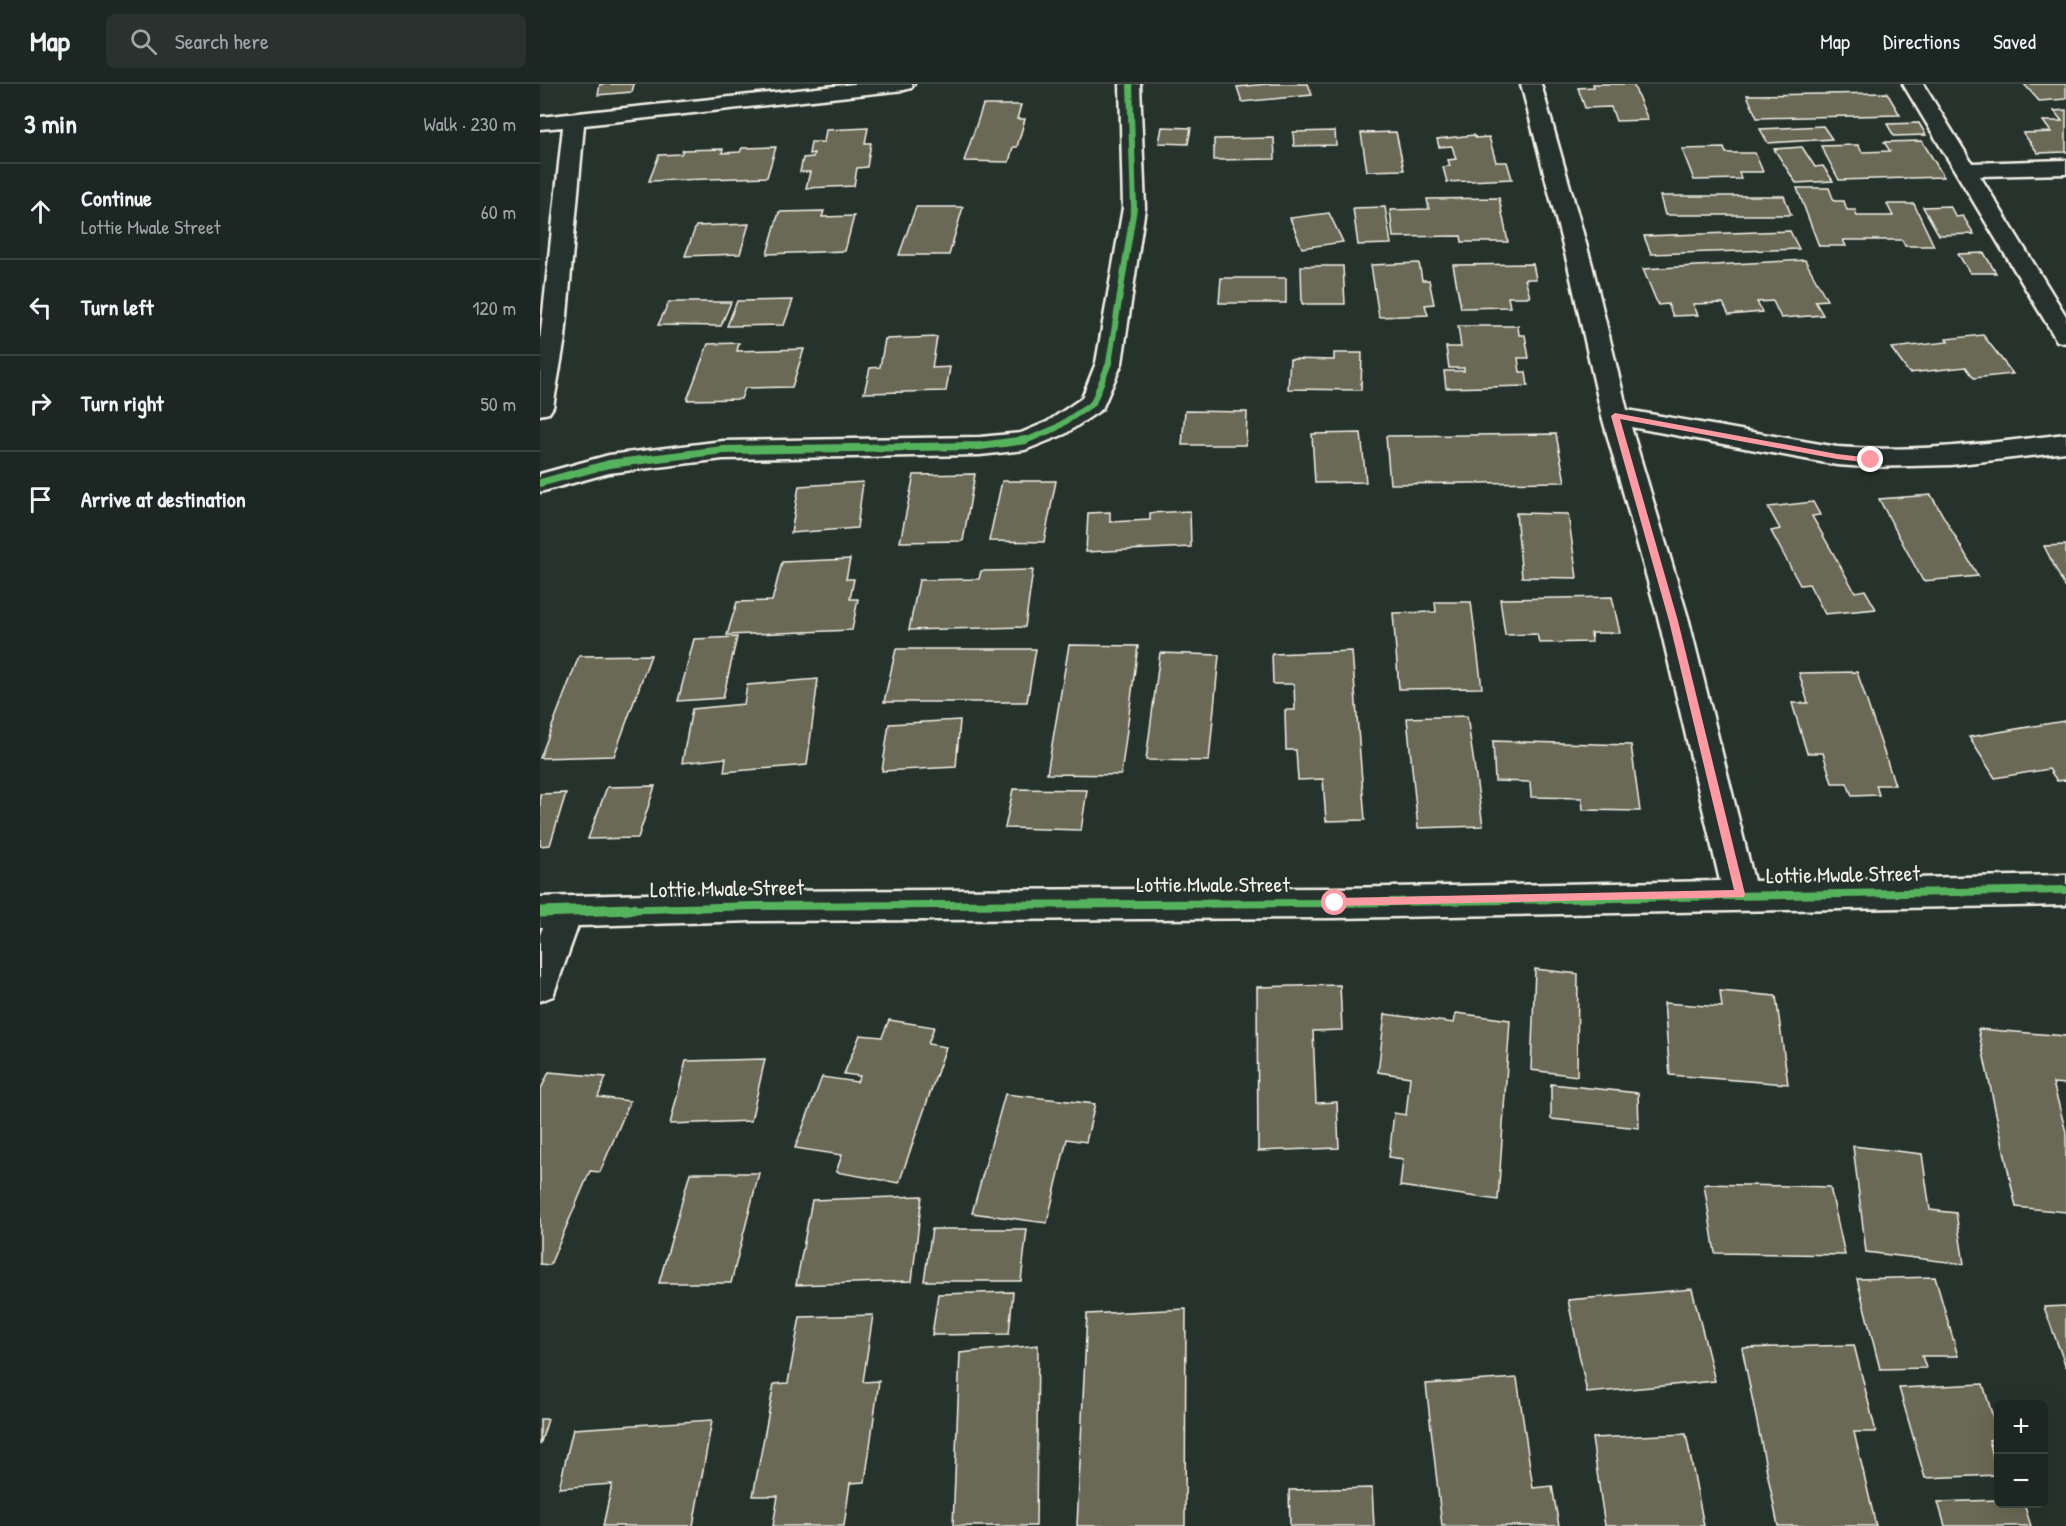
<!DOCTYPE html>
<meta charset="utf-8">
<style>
:root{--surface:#1c2622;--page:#29322f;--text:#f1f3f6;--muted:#a0a5a5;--line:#3a4340}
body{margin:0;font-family:"Patrick Hand",sans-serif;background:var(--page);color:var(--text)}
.controls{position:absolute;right:18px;bottom:18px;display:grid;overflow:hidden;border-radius:9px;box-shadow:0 6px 24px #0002}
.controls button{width:54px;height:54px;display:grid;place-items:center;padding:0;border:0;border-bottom:2px solid var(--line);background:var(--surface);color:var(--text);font:30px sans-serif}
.stop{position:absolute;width:18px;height:18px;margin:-14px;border:4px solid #ff9aa2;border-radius:50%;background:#fff}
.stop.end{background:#ff9aa2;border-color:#fff;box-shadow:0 2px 6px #0008}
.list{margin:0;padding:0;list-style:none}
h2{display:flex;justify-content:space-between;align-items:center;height:78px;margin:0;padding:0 24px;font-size:26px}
h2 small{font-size:20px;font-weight:400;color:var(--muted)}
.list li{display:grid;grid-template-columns:39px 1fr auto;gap:18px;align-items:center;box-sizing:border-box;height:96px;padding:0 24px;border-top:2px solid var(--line)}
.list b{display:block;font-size:22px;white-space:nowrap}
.list p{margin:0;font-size:20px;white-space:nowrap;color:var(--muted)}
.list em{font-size:20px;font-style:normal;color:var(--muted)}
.icon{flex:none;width:33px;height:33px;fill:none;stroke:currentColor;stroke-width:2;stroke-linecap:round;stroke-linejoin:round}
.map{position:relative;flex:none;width:1526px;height:1442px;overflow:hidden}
header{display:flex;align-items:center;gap:36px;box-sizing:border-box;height:84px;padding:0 30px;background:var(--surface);border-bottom:2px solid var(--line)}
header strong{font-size:28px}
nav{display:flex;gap:33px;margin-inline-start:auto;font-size:21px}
.search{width:420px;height:54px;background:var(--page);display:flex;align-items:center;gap:15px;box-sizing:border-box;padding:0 21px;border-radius:9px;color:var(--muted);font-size:22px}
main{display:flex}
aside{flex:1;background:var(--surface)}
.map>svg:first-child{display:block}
</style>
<header>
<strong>Map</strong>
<div class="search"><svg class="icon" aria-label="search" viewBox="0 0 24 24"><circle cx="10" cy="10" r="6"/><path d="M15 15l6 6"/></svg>Search here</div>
<nav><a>Map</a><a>Directions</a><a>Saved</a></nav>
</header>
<main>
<aside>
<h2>3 min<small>Walk · 230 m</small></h2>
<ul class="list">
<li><svg class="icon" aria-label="ahead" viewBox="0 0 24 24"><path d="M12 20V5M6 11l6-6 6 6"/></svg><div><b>Continue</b><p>Lottie Mwale Street</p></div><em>60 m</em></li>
<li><svg class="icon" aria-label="left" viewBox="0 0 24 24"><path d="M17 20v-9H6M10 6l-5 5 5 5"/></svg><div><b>Turn left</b></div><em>120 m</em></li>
<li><svg class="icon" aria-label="right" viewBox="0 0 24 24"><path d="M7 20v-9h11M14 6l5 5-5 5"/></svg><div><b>Turn right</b></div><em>50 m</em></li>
<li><svg class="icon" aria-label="arrive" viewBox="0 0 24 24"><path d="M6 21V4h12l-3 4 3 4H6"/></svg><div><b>Arrive at destination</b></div></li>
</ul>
</aside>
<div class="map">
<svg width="1526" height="1442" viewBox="0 0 1526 1442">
<rect width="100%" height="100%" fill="#26332d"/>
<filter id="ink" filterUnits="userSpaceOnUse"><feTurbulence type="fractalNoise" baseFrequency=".0167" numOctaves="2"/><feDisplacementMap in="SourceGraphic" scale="12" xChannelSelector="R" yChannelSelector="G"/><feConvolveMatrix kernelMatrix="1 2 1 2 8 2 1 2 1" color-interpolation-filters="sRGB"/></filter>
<g filter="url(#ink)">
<g fill="#6b6954" stroke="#f4f1e8" stroke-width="1.5">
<polygon points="60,0 94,0 92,8 58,11"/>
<polygon points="728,0 768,0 772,11 702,18 697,3"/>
<polygon points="1053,0 1093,0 1108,36 1076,37 1071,23 1045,24 1038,4 1054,3"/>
<polygon points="1484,0 1526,0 1526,15 1499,17"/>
<polygon points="1347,9 1360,31 1217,34 1207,11"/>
<polygon points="443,21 481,21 477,35 485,35 477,63 473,63 469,78 424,77"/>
<polygon points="1526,26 1526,68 1498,69 1483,49 1511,48 1503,37 1522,37 1514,27"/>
<polygon points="1379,39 1386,51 1354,52 1347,40"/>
<polygon points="1283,42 1292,55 1228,59 1220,45"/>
<polygon points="622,43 651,44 648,60 619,59"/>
<polygon points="328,44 325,59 331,59 327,83 317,84 314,102 266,104 270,88 260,88 263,74 273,73 274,69 269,70 271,58 284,58 286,46"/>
<polygon points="795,47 796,61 754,62 753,48"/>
<polygon points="856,48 864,86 827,87 821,49"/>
<polygon points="934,51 936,54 949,53 956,78 967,78 972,95 907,98 903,83 910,82 908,76 916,75 912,62 899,63 897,55"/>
<polygon points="734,54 735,75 674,76 674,55"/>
<polygon points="1382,57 1404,93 1299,96 1281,62 1318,61 1322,68 1350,67 1344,58"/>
<polygon points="236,63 227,93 109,97 119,71 141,70 143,66 183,65 182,69 200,68 202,64"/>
<polygon points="1262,63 1275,83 1283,82 1293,97 1256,99 1234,65"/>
<polygon points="1184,64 1186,69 1215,69 1223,88 1199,88 1201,95 1154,96 1142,65"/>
<polygon points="1257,104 1289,104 1294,117 1304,117 1307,126 1315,126 1317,132 1353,132 1347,120 1374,120 1394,162 1365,162 1362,156 1303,156 1306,162 1279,162"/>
<polygon points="1120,112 1244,112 1251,131 1125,131"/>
<polygon points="959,114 968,158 922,158 921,152 853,153 850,126 889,125 887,115"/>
<polygon points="1410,122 1416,133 1423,132 1434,150 1399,151 1383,123"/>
<polygon points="376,123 423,123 409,171 359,171"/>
<polygon points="845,123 851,160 818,161 813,124"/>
<polygon points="284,127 282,133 314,132 305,167 227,170 239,128"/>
<polygon points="789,129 803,158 762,164 750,134"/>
<polygon points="209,140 200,170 145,172 156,142"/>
<polygon points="1250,147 1259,165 1111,170 1104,152"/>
<polygon points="1444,169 1456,189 1430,189 1418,170"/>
<polygon points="1265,176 1287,216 1275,217 1283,231 1241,234 1233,217 1217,218 1222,228 1189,231 1183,219 1153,220 1158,231 1133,232 1128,220 1118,221 1103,185"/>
<polygon points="879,179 882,196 889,196 894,220 885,221 888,231 839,233 831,181"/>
<polygon points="993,180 996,195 985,195 990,213 968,213 970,223 921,224 913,181"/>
<polygon points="761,182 803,182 805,220 762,220"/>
<polygon points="681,194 746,194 746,219 679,219"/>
<polygon points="253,216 244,241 187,242 197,217"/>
<polygon points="129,218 191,218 181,242 118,241"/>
<polygon points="918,242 978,242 979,251 985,251 989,274 978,274 980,288 986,288 988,302 906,304 904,287 924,287 924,284 909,284 906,263 921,263"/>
<polygon points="1443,251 1473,290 1434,294 1426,283 1369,289 1351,264 1408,258 1406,255"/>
<polygon points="397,253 392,284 410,283 406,307 324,309 330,284 340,283 345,255"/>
<polygon points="199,259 197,267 264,265 252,303 205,304 201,315 147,316 168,260"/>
<polygon points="794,269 822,269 821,306 748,305 750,275 794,276"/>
<polygon points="645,327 707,328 706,361 642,361"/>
<polygon points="821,349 826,398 775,399 772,350"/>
<polygon points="1016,350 1025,398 850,400 846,352"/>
<polygon points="435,390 423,457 360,458 374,391"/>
<polygon points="462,397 516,397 504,458 449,457"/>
<polygon points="323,398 317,444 251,449 259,402"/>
<polygon points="1391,411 1438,492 1383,497 1339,415"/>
<polygon points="1273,418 1280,431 1272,432 1315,508 1325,506 1336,525 1285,530 1269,500 1260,501 1231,447 1240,445 1228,423"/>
<polygon points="650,427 651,463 546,468 548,429 570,428 570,438 610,436 610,429"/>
<polygon points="976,429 1028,430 1037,494 982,493"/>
<polygon points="1526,461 1526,503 1525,503 1504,462"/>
<polygon points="310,475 306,495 314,495 310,515 318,515 312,546 187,551 197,518 232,517 242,478"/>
<polygon points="493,486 485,543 369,546 379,496 439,495 441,487"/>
<polygon points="1072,513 1080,549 1051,549 1052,558 999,559 997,550 965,551 960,515"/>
<polygon points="895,518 931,518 942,604 859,605 853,529 896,528"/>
<polygon points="197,553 183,614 138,617 154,555"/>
<polygon points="529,561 598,562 581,691 507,690"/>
<polygon points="356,565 496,565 487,618 344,618"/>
<polygon points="812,567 825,736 786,737 783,695 758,696 756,666 746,666 745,626 755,626 754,600 733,600 732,570"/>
<polygon points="620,569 679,571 669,677 606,676"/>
<polygon points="111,571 74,672 0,674 39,572"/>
<polygon points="1317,588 1355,701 1336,701 1339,711 1312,712 1307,699 1292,699 1283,669 1267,669 1252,619 1268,619 1259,589"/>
<polygon points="278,595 267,681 184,688 186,674 142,679 152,625 204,620 207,601"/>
<polygon points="927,632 943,742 878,744 867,634"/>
<polygon points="420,636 416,683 342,687 349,640"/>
<polygon points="1524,637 1526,641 1526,696 1517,697 1509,685 1455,694 1429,653"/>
<polygon points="953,657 1091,661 1100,727 1043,726 1042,714 991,713 990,698 955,697"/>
<polygon points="115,702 98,754 48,755 67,703"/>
<polygon points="473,705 547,706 541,746 465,744"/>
<polygon points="26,709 10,761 0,762 0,710"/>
<polygon points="995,885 1038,890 1037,992 991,986"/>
<polygon points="800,901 802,946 773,947 776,1019 797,1018 799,1064 718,1067 717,903"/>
<polygon points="1180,907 1236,912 1248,1000 1130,991 1124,919 1182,923"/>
<polygon points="916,929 970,936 958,1116 860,1102 863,1075 849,1073 854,1029 866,1031 870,993 838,988 845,930 914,939"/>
<polygon points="349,936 394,943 388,960 406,963 359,1099 296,1088 302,1071 255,1064 282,993 317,998 320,992 304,990 320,951 342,953"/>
<polygon points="1438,945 1526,952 1526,1000 1513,999 1526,1048 1526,1128 1476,1123"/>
<polygon points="225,975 211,1037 130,1040 146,977"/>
<polygon points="9,988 66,993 58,1013 90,1017 60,1088 50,1087 10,1181 0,1180 0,1007"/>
<polygon points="1011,1000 1098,1009 1099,1044 1011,1035"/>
<polygon points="465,1010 555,1020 546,1058 527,1055 507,1139 432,1129"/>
<polygon points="1313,1062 1382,1070 1390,1126 1416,1129 1424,1180 1326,1168"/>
<polygon points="150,1089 219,1089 191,1199 119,1199"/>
<polygon points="1164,1100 1290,1103 1305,1171 1175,1169"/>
<polygon points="382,1112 372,1197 256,1201 272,1116"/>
<polygon points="392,1145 487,1145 481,1197 384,1197"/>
<polygon points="1395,1193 1418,1272 1382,1272 1386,1284 1340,1285 1317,1195"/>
<polygon points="1152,1205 1175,1297 1047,1309 1028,1216"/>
<polygon points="473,1208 469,1250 392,1251 398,1210"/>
<polygon points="1526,1222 1526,1283 1504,1223"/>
<polygon points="646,1225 645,1442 537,1442 547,1230"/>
<polygon points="333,1231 323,1298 339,1297 325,1398 310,1399 304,1442 233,1442 238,1412 213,1412 234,1300 248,1299 260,1233"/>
<polygon points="498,1261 496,1442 413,1442 420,1269"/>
<polygon points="1314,1261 1336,1348 1314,1348 1336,1442 1238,1442 1202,1264"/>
<polygon points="977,1294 993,1404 1012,1402 1019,1442 902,1442 886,1300"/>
<polygon points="1443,1300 1458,1350 1458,1355 1449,1356 1458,1391 1385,1394 1359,1304"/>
<polygon points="0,1335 8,1335 0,1361"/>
<polygon points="172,1336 153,1442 63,1442 72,1400 19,1404 33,1345"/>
<polygon points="1146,1350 1164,1442 1065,1442 1052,1354"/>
<polygon points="832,1404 834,1442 750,1442 749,1406"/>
<polygon points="1458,1416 1458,1420 1484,1420 1491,1442 1405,1442 1398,1418"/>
</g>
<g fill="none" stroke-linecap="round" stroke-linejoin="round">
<defs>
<g id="minor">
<polygon points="314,0 374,0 371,4 364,6 44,41 25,254 13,323 9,329 0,331 0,257 23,43 0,45 0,33"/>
<polygon points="580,0 600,0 605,124 582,279 562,325 525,350 485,366 440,371 183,375 69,389 0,408 0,390 69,371 183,357 440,353 481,349 507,338 542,314 556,279 583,124"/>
<path d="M 981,0 L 1001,0 L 1052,181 L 1087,326 L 1297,363 C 1374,369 1449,359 1526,350 L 1526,368 L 1411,381 L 1326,383 L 1297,381 L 1091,343 L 1149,537 L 1214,797 L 1526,791 L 1526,821 L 795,834 L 214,837 L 38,842 L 13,912 L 0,917 L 0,851 L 3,843 L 0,843 L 0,813 L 214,807 L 795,804 L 1180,797 L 1119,537 L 1062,332 L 1028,181 Z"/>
<polygon points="1363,0 1383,0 1432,79 1526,76 1526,90 1440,92 1526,232 1526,259 1517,257 1514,252"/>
</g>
</defs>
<use href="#minor" stroke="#f4f1e8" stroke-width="5"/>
<use href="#minor" fill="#26332d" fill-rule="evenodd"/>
<defs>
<polyline id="cycleway-far2" points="477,358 485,357 516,344 553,319 569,279 594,124 590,0"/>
<g id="cycleway-far1">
<polyline points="0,399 69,380 183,366 440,362 486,356"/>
<polyline points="39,827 214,822 795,819 1526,806"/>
</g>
<polyline id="cycleway" points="0,828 93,825"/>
</defs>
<use href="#cycleway-far2" stroke="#26332d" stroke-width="9"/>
<use href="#cycleway-far1" stroke="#26332d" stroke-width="12"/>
<use href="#cycleway" stroke="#26332d" stroke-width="15"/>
<use href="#cycleway-far2" stroke="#56b35d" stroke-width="6"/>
<use href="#cycleway-far1" stroke="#56b35d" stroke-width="8"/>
<use href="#cycleway" stroke="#56b35d" stroke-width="11"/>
</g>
</g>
<polygon fill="#ff9aa2" points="1075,329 1297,370 1331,374 1335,376 1331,379 1297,375 1080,335 1138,537 1205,810 1204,813 792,822 790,819 795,814 1194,806 1129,537 1071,332"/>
<g text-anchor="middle" stroke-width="4.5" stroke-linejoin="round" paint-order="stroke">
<g font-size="22" fill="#f4f1e8" stroke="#26332d">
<text transform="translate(1303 790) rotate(-1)" y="8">Lottie Mwale Street</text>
<text x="673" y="808">Lottie Mwale Street</text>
<text transform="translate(187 804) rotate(-1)" y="8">Lottie Mwale Street</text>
</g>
</g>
</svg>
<div class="controls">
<button>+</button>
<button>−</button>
</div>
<div class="stop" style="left:795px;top:819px"></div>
<div class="stop end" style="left:1331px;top:376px"></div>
</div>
</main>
